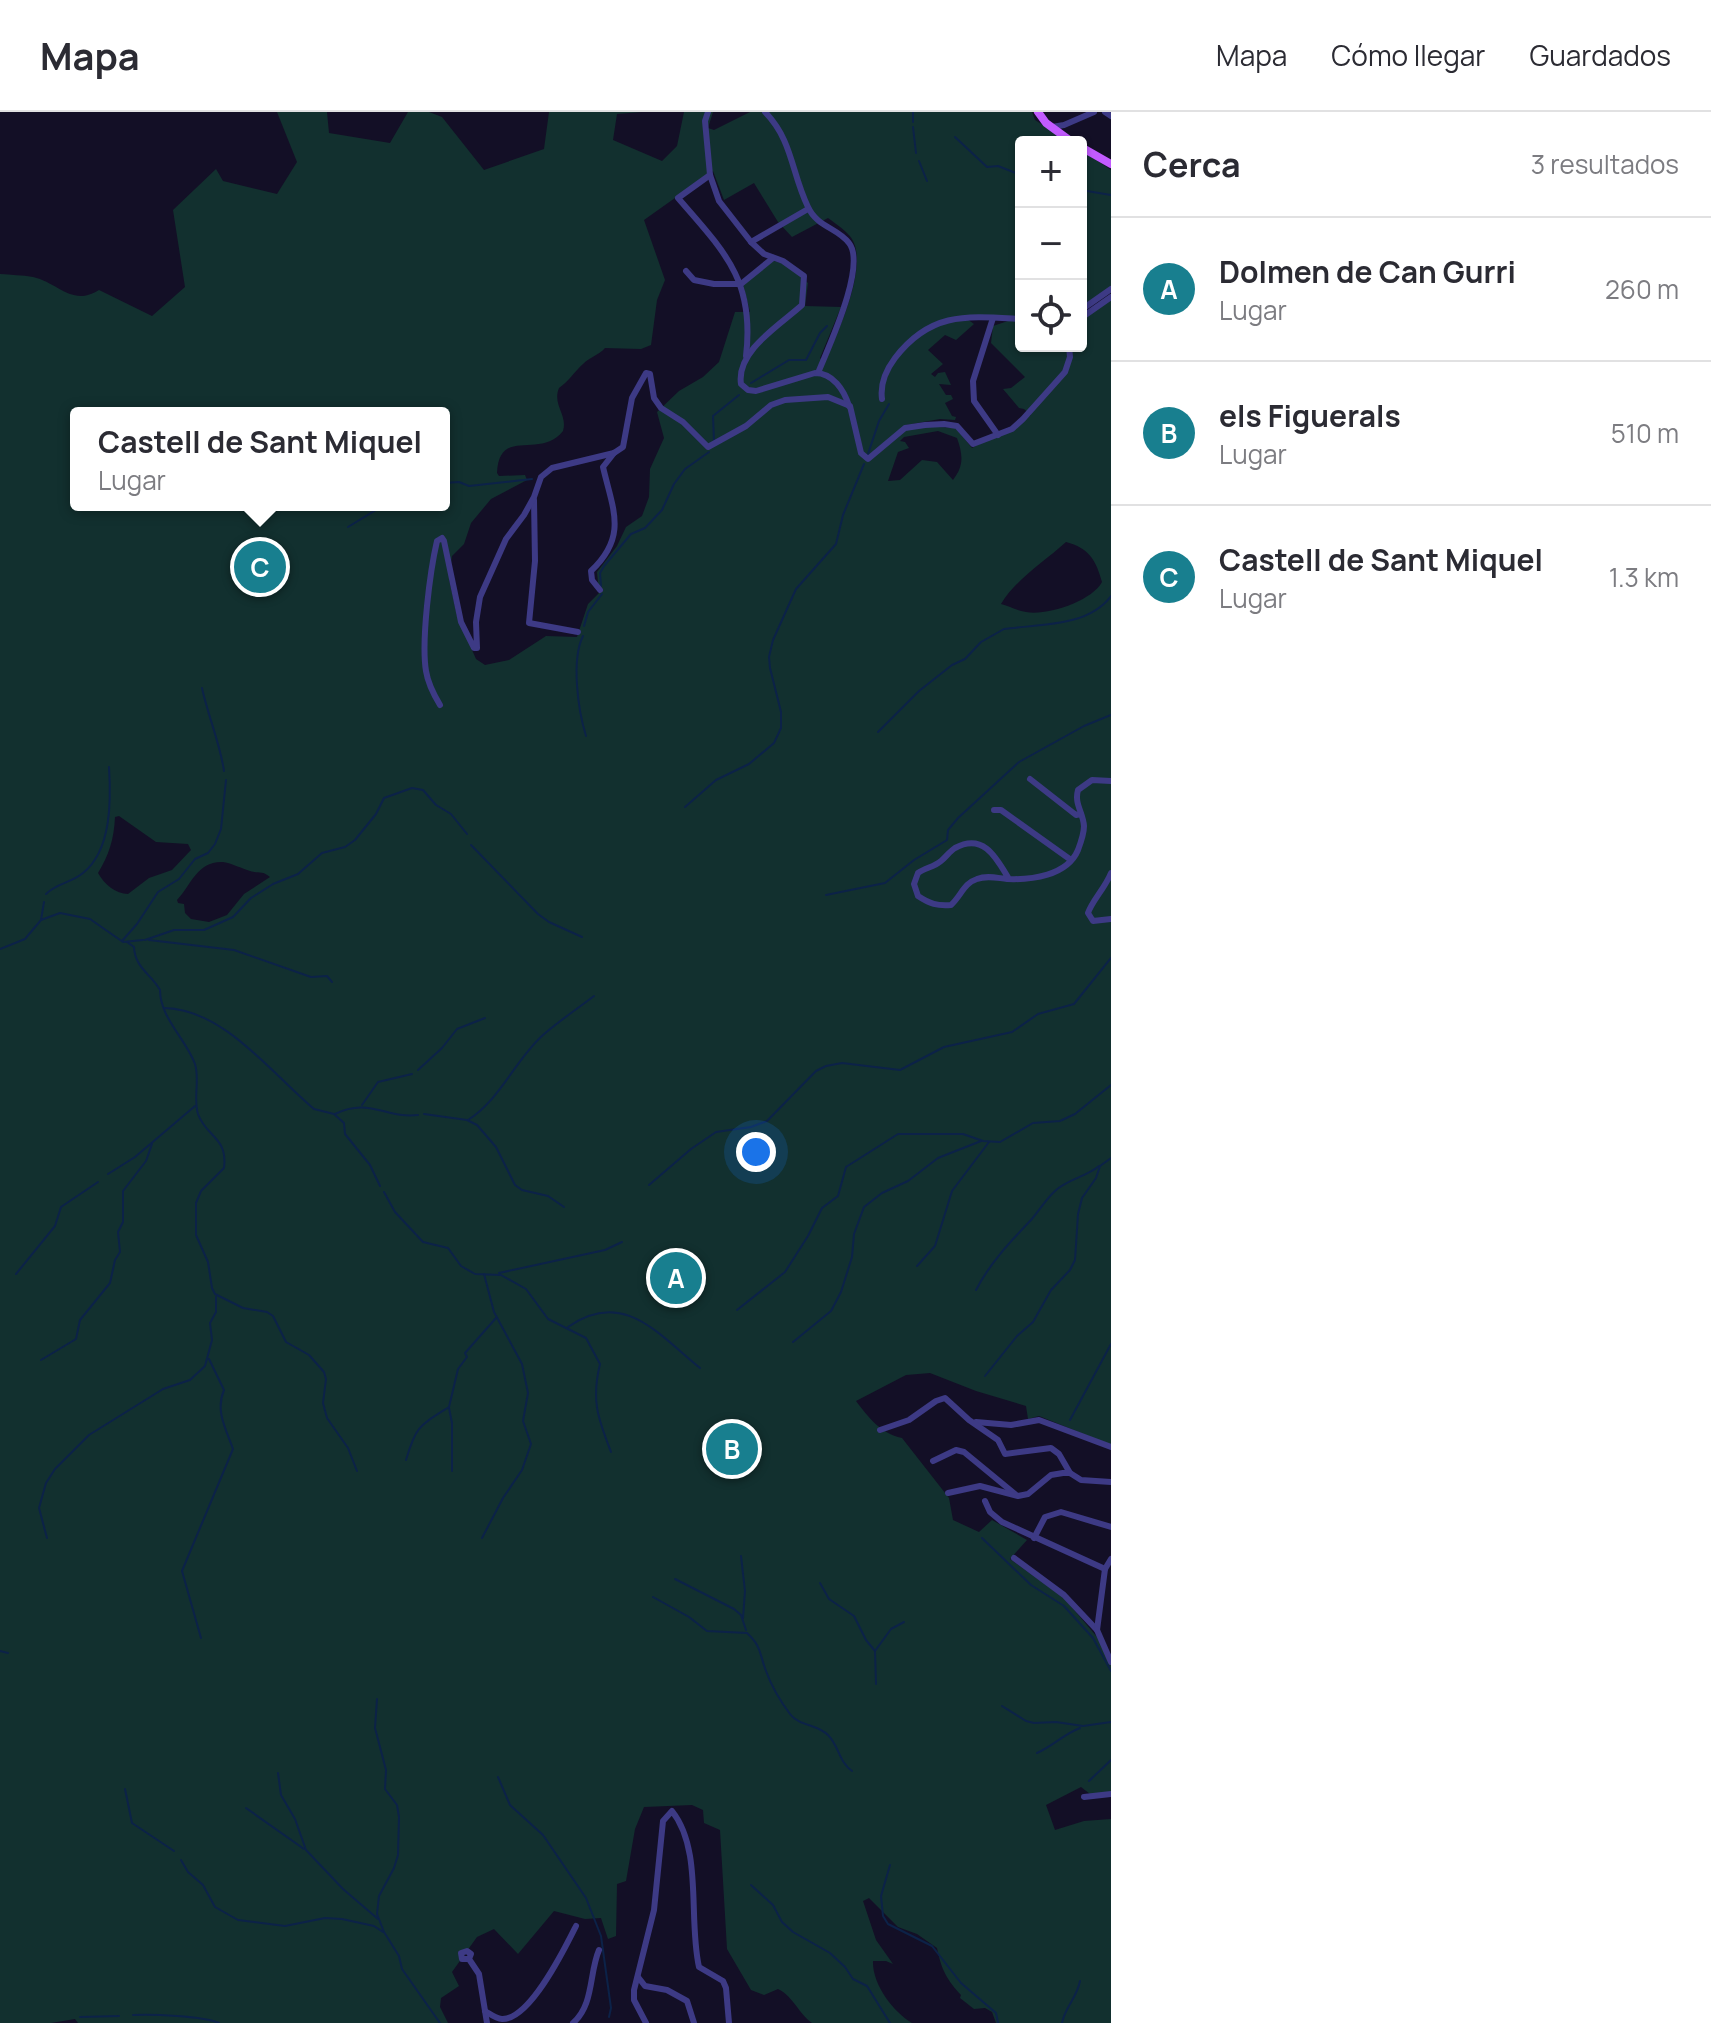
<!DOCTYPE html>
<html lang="es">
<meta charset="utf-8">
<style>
:root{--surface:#fff;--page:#f7f7f7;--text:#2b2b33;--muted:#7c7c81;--line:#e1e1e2;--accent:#187f8f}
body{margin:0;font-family:Manrope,sans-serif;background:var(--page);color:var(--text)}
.controls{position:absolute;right:24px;top:24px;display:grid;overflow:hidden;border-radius:8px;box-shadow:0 2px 6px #0004}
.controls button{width:72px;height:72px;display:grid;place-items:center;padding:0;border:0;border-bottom:2px solid var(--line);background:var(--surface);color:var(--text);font:40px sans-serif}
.you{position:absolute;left:756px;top:1040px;width:28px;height:28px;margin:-20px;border:6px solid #fff;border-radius:50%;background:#1a73e8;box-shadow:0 0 0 12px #1a73e833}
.badge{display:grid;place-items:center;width:52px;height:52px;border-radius:50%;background:var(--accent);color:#fff;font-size:26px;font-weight:700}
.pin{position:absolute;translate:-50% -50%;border:4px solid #fff;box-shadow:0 2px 8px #0006}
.popup{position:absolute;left:70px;top:295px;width:380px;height:104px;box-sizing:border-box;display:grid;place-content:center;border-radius:8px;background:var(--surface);filter:drop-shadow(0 2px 6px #0005);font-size:26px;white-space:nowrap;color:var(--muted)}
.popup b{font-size:30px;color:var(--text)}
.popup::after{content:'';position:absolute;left:50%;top:100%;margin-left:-16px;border:16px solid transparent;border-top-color:var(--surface)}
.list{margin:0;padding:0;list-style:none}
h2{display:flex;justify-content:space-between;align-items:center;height:104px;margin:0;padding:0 32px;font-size:34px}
h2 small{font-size:26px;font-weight:400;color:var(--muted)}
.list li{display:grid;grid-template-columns:52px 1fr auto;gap:24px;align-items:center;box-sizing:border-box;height:144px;padding:0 32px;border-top:2px solid var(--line)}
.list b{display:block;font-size:30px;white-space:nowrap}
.list p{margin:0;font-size:26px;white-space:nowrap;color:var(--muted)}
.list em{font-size:26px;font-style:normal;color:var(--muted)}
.icon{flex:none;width:44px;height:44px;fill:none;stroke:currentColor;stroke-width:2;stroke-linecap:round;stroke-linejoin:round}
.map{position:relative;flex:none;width:1111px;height:1911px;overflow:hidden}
header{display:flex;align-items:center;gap:48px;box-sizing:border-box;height:112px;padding:0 40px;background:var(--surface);border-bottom:2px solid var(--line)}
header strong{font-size:38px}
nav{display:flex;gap:44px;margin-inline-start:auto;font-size:28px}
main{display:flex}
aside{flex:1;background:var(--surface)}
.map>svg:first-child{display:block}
</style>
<header>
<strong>Mapa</strong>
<nav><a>Mapa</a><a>Cómo llegar</a><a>Guardados</a></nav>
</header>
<main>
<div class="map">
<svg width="1111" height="1911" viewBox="0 0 1111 1911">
<rect width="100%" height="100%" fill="#130f26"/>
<g fill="#12302f" fill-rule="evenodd">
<path d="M 277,0 L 327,0 L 329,21 L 390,31 L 408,0 L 429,0 L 442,5 L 484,58 L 544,37 L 549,0 L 642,0 L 617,2 L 613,28 L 662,49 L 677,34 L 684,0 L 713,0 L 708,16 L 714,18 L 750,0 L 1032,0 L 1035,8 L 1069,30 L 1021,30 L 1021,205 L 967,207 L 974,212 L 956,228 L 945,223 L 928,238 L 943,252 L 931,262 L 935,265 L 938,261 L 945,260 L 951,273 L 939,272 L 946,283 L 951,283 L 953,287 L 945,291 L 952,304 L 956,305 L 955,308 L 940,307 L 906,313 L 956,316 L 972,336 L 1031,303 L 1024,297 L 1019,296 L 1003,277 L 1011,276 L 1025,265 L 991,231 L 993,214 L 1008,209 L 1021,209 L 1021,234 L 1081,234 L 1081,208 L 1111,186 L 1111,1333 L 1039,1304 L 1028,1307 L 1026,1294 L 976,1279 L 930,1261 L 906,1263 L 856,1289 C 869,1306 880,1321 902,1326 L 949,1386 L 953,1408 L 979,1420 L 992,1408 L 1027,1428 L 1010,1447 L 1064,1486 L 1097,1525 L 1111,1552 L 1111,1680 L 1090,1682 L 1081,1675 L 1046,1693 L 1055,1718 L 1084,1709 L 1111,1707 L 1111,1911 L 996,1911 L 992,1900 L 985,1896 L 974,1897 L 960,1886 L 961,1883 C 947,1868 941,1857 937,1836 L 917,1822 L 898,1815 L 869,1786 L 863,1789 L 876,1828 L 893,1852 L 886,1849 L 873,1849 C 872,1872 893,1900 912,1911 L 812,1911 C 798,1901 794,1885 778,1877 L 764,1883 L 751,1878 L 727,1837 L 720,1718 L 704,1711 L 703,1698 L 692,1693 L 644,1695 L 635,1717 L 626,1769 L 617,1772 L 616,1824 L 608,1827 L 601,1806 L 585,1807 L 554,1799 L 518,1842 L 494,1817 L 477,1825 L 452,1860 L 459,1874 L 441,1886 L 440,1895 L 448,1911 L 78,1911 L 75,1907 L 51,1911 L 0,1911 L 0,162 C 11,163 22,163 33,165 C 59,171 72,195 99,178 L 152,204 L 185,175 L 173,98 L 216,57 L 223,69 L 277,82 L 297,50 ZM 713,59 L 724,88 L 754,71 L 778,110 L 792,125 L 828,106 C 836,112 847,119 852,127 C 869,155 837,222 825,250 L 820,246 L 841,195 L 805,194 L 808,171 L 787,153 L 771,148 L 743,172 L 750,200 L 735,200 L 719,250 L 703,265 L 679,279 L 657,300 L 664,326 L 650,357 L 649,385 L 642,404 L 626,415 L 617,434 L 597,460 L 599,481 L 588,492 L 577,525 L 546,524 L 509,548 L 485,553 L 476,547 L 457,504 L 449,467 L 452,444 L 464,432 L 471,411 L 491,387 L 527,368 L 525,363 L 499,364 L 497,361 C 499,314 540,348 563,319 C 568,303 552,293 559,276 C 569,269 574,260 583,252 C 590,245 599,243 605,236 L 641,237 L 651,233 L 657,188 L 665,168 L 644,108 ZM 76,301 L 444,301 L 444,393 L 76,393 ZM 938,319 L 957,326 C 963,343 964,354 953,368 L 937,350 L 922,348 L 900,368 L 888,369 L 898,340 L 909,336 L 905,330 L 900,329 L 904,325 ZM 1066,430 C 1089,436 1096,448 1102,470 C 1092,489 1047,504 1026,500 C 1018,499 1009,494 1001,492 C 1016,467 1044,450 1066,430 ZM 119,704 L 156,730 L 188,732 L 191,738 L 172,758 L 149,766 L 128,782 C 116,782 104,772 98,761 C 109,743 114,727 115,705 ZM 223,750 C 234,752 240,756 250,759 C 259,762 262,758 270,765 L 244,782 L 227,803 L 209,810 L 191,807 L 185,801 L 184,792 L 178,791 L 177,788 C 192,772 197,749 223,750 Z"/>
<polygon points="1081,38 1111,58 1111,176 1081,197"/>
</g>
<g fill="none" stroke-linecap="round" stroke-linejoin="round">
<g stroke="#0c2248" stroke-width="2">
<polyline points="913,10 913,0"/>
<polyline points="913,15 916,41"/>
<polyline points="955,25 987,55 998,54 1021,63"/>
<polyline points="919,49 927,69"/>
<polyline points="1081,78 1111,83"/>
<polyline points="751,271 789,248 806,248 820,221 827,214"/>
<polyline points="714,329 713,304 739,283"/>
<polyline points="868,342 879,309 889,292"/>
<polyline points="444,371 459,370 469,374 532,367"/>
<polyline points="348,415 384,393"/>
<polyline points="601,474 600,461 604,454 631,422 645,416 662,398 674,372 685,357 709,340"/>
<polyline points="584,514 588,500 602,482"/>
<path d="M 583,524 C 571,548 578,598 586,624"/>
<path d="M 202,576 C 208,604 220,631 224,659"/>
<path d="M 878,620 L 919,579 L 952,553 L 965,547 L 981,530 L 1004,517 C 1040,512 1088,515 1111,484"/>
<polyline points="685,695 716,668 749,652 774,631 781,616 781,600 770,556 769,545 773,528 796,477 836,432 843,403 864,352"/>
<polyline points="471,733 538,802 549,810 582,825"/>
<path d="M 46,782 C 57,771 71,771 83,761 C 112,738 111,687 109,655"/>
<polyline points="826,783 885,771 914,748 947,728 948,718 958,706 1019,650 1084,614 1111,603"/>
<polyline points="41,808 44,790"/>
<polyline points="145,828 174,818 204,818 233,805 251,786 273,772 298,762 322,741 345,735 355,728 376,702 384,686 412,676 423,678 436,693 451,702 467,722"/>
<polyline points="149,828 234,838 311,865 327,864 332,870"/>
<polyline points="122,829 137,812 158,780 179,767 195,747 208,741 215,732 221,717 226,668"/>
<path d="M 127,830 L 134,835 C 135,856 151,862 160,878 C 160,906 186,927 195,952 C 200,968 193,986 198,1002 C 206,1025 228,1025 224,1056 L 201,1079 L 196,1091 L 196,1123 L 208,1150 L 212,1176 L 215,1182 L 243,1196 L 267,1200 L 273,1204 L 286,1230 L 309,1243 L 324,1260 L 326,1267 L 323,1291 L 327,1306 L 348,1336 L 357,1359"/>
<polyline points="0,837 25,827 41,808 60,801 90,807 123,830 143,828"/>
<path d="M 164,896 C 224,897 271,961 314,997 L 334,1002 L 344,1011 L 345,1022 L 370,1053 L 380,1074"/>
<polyline points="418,958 442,936 457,917 485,906"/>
<polyline points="362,993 378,970 412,962"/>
<path d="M 335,1002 C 369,985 386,1007 418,1003"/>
<polyline points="424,1002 467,1008 477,1013 496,1035 515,1073 522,1078 548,1084 564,1095"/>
<path d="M 468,1008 C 500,988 515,948 543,923 C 559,909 577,897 594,884"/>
<polyline points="108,1062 135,1045 195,994"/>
<polyline points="649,1073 691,1037 716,1020 751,1015 767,1009 816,959 826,954 842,951 900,958 944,935 1012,920 1038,902 1074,892 1111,846"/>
<path d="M 384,1080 L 395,1100 L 423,1130 L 448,1136 L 461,1154 L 475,1162 L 501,1163 L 526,1177 L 548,1207 L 586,1226 L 600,1252 C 591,1289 598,1306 611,1340"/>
<polyline points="917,1154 935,1134 952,1079 989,1030"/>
<polyline points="499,1161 605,1138 622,1130"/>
<polyline points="16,1162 55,1114 61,1095 98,1070"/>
<path d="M 976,1178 C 990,1151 1010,1130 1031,1108 C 1039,1099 1046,1087 1055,1079 C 1068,1067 1086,1065 1099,1054"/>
<polyline points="737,1198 785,1160 808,1124 822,1096 838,1084 846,1055 898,1022 963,1022 983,1029 1000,1030 1033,1011 1060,1009 1075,1002 1111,973"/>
<path d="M 568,1215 C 623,1176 658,1222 700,1256"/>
<polyline points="793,1230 831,1199 841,1180 852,1145 854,1122 864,1095 882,1081 908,1069 938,1046 981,1029"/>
<polyline points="41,1248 76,1227 80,1208 110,1171 115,1148 120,1140 118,1120 123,1110 123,1079 146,1049 152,1032"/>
<polyline points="985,1264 1017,1224 1033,1210 1051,1178 1070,1158 1075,1148 1078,1102 1082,1086 1096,1066 1100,1054 1111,1046"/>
<polyline points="449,1296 452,1311 452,1359"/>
<polyline points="1070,1308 1111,1232"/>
<path d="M 406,1348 C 416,1314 419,1314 449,1295 L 458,1257 L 467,1245 L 465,1241 L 496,1206"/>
<polyline points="47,1426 39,1396 46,1371 55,1357 89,1323 163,1277 190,1268 205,1254 212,1228 210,1211 216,1200 216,1185"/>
<polyline points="482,1426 503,1386 522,1358 531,1332 523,1309 528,1281 522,1252 494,1200 484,1162"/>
<polyline points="982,1426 1031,1473 1064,1494 1093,1526 1111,1559"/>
<polyline points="741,1444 745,1479 743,1506"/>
<polyline points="675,1467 734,1497 741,1503 746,1518"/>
<polyline points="820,1471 829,1487 854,1504 866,1528 875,1539 876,1572"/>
<path d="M 653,1485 L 689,1505 L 707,1519 L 747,1521 C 762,1535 759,1541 766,1559 C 771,1573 781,1590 790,1602 C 799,1614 817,1612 828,1623 C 839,1634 839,1650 852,1659"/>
<path d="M 201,1526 L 182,1459 L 233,1337 C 226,1317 215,1299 224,1278 L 209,1247"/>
<polyline points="0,1539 8,1541"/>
<polyline points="875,1539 891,1517 904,1510"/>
<polyline points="377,1587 375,1616 386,1658 385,1677 397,1693 399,1705 398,1743 394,1756 379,1784 377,1802 384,1820 399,1844 402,1857 440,1911"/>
<polyline points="1002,1594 1026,1609 1034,1611 1056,1610 1083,1614 1111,1610"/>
<path d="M 1037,1641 C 1053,1634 1064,1622 1080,1616"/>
<polyline points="278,1661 281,1683 295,1707 306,1738 343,1777 378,1807"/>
<polyline points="498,1665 510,1693 543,1723 586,1786 601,1824 611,1896 609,1905"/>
<polyline points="1089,1669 1111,1648"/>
<polyline points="125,1677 132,1711 174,1739"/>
<polyline points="246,1696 304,1737"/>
<polyline points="181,1748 188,1760 203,1773 215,1795 238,1808 285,1814 325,1806 342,1807 374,1814 383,1820"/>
<polyline points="890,1753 881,1784 883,1804 888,1812 932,1834 961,1871 996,1901 998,1911"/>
<polyline points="751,1773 773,1793 782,1810 793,1820 830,1841 845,1855 853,1867 867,1874 890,1911"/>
<path d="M 133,1903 C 152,1902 203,1904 219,1911"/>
<polyline points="80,1905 119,1904"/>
<path d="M 1062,1911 C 1065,1895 1077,1886 1080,1869"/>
</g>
<g stroke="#3d3a85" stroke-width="6">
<path d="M 708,0 L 705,9 L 710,63 L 719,89 L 751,130 L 764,142 L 783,149 L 804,164 L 802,193 C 780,213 736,239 741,272 L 748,278 L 756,279 L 815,261 C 833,261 844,278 849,294"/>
<path d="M 765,0 C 793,29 791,60 808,95 C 817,115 838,116 849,131 C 867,154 828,236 818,261"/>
<polyline points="1105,0 1111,4"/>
<polyline points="1052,15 1064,13 1094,0"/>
<path d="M 710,63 L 678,86 C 725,140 755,169 746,244"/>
<polyline points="751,130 808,97"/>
<polyline points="686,159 694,168 714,172 741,172 773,146"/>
<polyline points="1081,198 1111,177"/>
<polyline points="993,206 973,269 974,289 998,323"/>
<polyline points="1081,206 1111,185"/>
<path d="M 882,287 C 880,272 886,258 895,246 C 931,199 968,204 1021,207"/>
<polyline points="534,388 535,449 529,511 578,520"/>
<path d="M 600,478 L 592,468 L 591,459 C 628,424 613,398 603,355 L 614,341"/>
<path d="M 440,593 C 434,583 428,572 426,559 C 421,529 430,459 437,429 L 442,426 L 444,429 L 461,510 L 474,536 L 477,536 L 476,510 L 480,485 L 506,427 L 524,403 L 534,385 L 541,365 L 552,356 L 614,341 L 623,335 L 632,286 L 646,261 L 650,262 L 654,286 L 661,296 L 683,310 L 708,335 L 746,314 L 771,293 L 785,288 L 828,285 L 850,294 L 861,341 L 868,347 L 905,316 L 925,313 L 944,312 L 957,314 L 973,332 L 1012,317 L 1023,307 L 1065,260 L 1070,245 L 1069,234"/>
<polyline points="1030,667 1076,703 1081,702"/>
<polyline points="994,698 1001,698 1071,748"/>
<path d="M 1111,761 C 1105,776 1092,789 1088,801 L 1093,809 L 1111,807"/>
<path d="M 1009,767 C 997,747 984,720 955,736 C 950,739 946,745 941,749 C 934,755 925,756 918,761 L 914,772 L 918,784 C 930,792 937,794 951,793 C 961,784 964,771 977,767 C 987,763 997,766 1007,767 C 1031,768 1067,764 1078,738 C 1081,730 1084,722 1084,714 C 1083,700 1074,692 1078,678 L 1092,668 L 1111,669"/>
<polyline points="976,1310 1011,1313 1039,1308 1111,1335"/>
<polyline points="880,1318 909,1308 936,1289 945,1286 969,1308 998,1328 1005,1342 1051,1336 1059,1342 1070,1361"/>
<polyline points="933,1349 956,1338 964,1340 1015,1382"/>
<polyline points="948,1381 980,1374 1018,1384 1028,1382 1051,1363 1063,1361 1070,1361 1081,1368 1111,1370"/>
<polyline points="985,1389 990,1400 1002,1410 1105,1457"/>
<polyline points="1034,1426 1045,1405 1061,1400 1111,1415"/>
<polyline points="1014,1446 1064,1483 1097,1518"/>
<polyline points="1111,1447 1105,1457 1097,1518 1111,1550"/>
<polyline points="1084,1685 1111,1682"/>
<polyline points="469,1847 462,1847 461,1841 467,1839 471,1842 469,1847 479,1862 487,1911"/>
<polyline points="638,1865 645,1874 667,1878 687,1889 694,1911"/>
<path d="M 485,1899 C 490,1902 496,1907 502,1907 C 530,1908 565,1836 576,1814"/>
<path d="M 573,1911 C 594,1893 589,1861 599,1838"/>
<path d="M 646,1911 L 634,1888 L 634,1878 L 654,1798 L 663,1709 L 672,1699 C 703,1738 688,1807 699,1855 L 723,1869 L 726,1876 L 729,1911"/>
</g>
<g stroke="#c25bff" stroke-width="8">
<polyline points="1038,0 1046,11 1072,30"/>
<polyline points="1081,35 1111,52"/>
</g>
</g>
</svg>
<div class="controls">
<button>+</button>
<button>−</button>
<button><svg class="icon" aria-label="locate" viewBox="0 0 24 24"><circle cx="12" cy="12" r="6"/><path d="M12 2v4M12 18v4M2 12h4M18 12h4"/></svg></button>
</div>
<div class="you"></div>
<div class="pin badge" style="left:676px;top:1166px">A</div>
<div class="pin badge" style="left:732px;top:1337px">B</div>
<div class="pin badge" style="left:260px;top:455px">C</div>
<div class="popup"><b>Castell de Sant Miquel</b>Lugar</div>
</div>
<aside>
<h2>Cerca<small>3 resultados</small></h2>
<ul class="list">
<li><span class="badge">A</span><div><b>Dolmen de Can Gurri</b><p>Lugar</p></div><em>260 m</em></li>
<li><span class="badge">B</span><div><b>els Figuerals</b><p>Lugar</p></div><em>510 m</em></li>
<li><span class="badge">C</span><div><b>Castell de Sant Miquel</b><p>Lugar</p></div><em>1.3 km</em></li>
</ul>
</aside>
</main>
